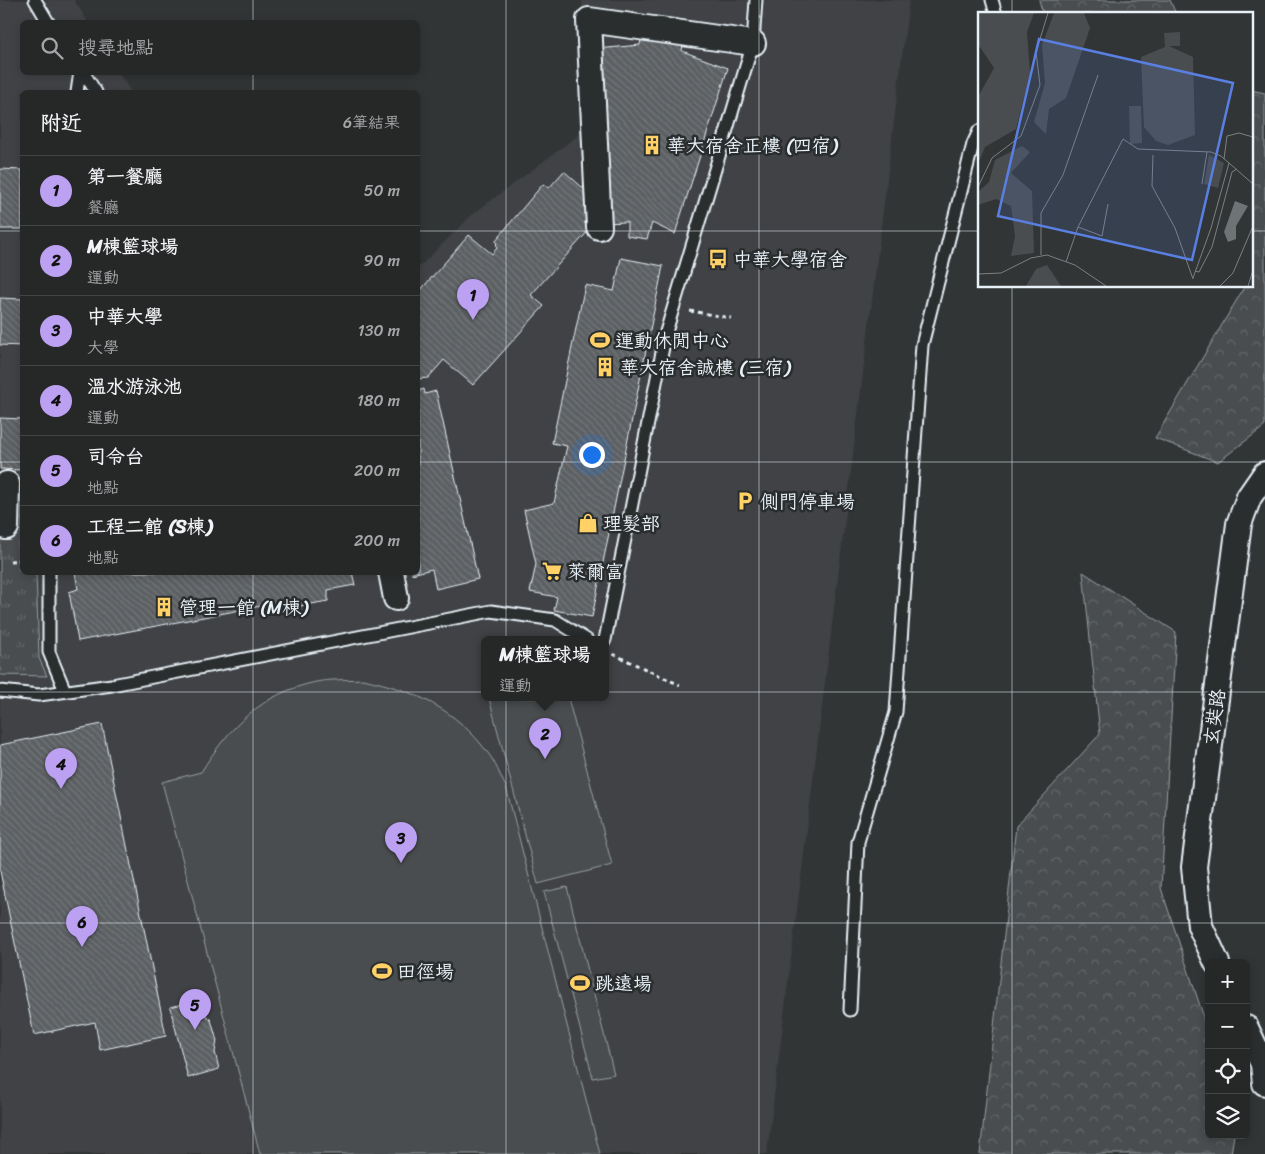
<!DOCTYPE html>
<html lang="zh-TW">
<meta charset="utf-8">
<style>
:root{--surface:#262828;--page:#323434;--text:#f1f3f6;--muted:#a4a6a8;--line:#424445;--accent:#bca0f2}
body{margin:0;font-family:Sriracha,"LXGW WenKai TC",sans-serif;background:var(--page);color:var(--text)}
.controls{position:absolute;right:15px;bottom:15px;display:grid;overflow:hidden;border-radius:8px;box-shadow:0 2px 8px #0003}
.controls button{width:45px;height:45px;display:grid;place-items:center;padding:0;border:0;border-bottom:1px solid var(--line);background:var(--surface);color:var(--text);font:25px sans-serif}
.you{position:absolute;left:591px;top:454px;width:18px;height:18px;margin:-12px;border:4px solid #fff;border-radius:50%;background:#1a73e8;box-shadow:0 0 0 8px #1a73e833}
.badge{display:grid;place-items:center;width:32px;height:32px;border-radius:50%;background:var(--accent);color:#111;font-size:16px;font-weight:700}
.pin{position:absolute;translate:-50% -41px;filter:drop-shadow(0 1px 2px #0008)}
.pin::after{content:'';position:absolute;top:26px;width:18px;height:15px;background:inherit;clip-path:polygon(0 0,100% 0,50% 100%)}
.popup{position:absolute;left:481px;top:636px;width:128px;height:65px;box-sizing:border-box;display:grid;place-content:center;border-radius:8px;background:var(--surface);filter:drop-shadow(0 1px 4px #0005);font-size:16px;white-space:nowrap;color:var(--muted)}
.popup b{font-size:19px;color:var(--text)}
.popup::after{content:'';position:absolute;left:50%;top:100%;margin-left:-10px;border:10px solid transparent;border-top-color:var(--surface)}
.list{margin:0;padding:0;list-style:none}
h2{display:flex;justify-content:space-between;align-items:center;height:65px;margin:0;padding:0 20px;font-size:21px}
h2 small{font-size:16px;font-weight:400;color:var(--muted)}
.list li{display:grid;grid-template-columns:32px 1fr auto;gap:15px;align-items:center;box-sizing:border-box;height:70px;padding:0 20px;border-top:1px solid var(--line)}
.list b{display:block;font-size:19px;white-space:nowrap}
.list p{margin:0;font-size:16px;white-space:nowrap;color:var(--muted)}
.list em{font-size:16px;font-style:normal;color:var(--muted)}
.icon{flex:none;width:28px;height:28px;fill:none;stroke:currentColor;stroke-width:2;stroke-linecap:round;stroke-linejoin:round}
.map{position:relative;flex:none;width:1265px;height:1154px;overflow:hidden}
.search{position:absolute;background:var(--surface);box-shadow:0 2px 8px #0003;left:20px;top:20px;width:400px;height:55px;display:flex;align-items:center;gap:12px;box-sizing:border-box;padding:0 18px;border-radius:8px;color:var(--muted);font-size:19px}
.panel{position:absolute;background:var(--surface);box-shadow:0 2px 8px #0003;left:20px;top:90px;width:400px;height:485px;border-radius:8px}
.map>svg:first-child{display:block}
</style>
<div class="map">
<svg width="1265" height="1154" viewBox="0 0 1265 1154">
<defs>
<pattern id="grass-tufts" width="24" height="20" patternUnits="userSpaceOnUse" patternTransform="scale(1.25)"><rect width="24" height="20" fill="#494d4f"/><path d="M3 7l-1-3M5 7V3M7 7l1-3M15 17l-1-3M17 17v-4M19 17l1-3" fill="none" stroke="#636769"/></pattern>
<pattern id="forest-crowns" width="20" height="18" patternUnits="userSpaceOnUse" patternTransform="scale(1.25)"><rect width="20" height="18" fill="#494d4f"/><path d="M2 6a3 3 0 1 1 6 0M12 15a3 3 0 1 1 6 0" fill="none" stroke="#636769"/></pattern>
<pattern id="building-back-hatch" width="6" height="6" patternUnits="userSpaceOnUse" patternTransform="scale(1.25)"><rect width="6" height="6" fill="#5c6063"/><path d="M-1 5l2 2M0 0l6 6M5-1l2 2" fill="none" stroke="#73777a"/></pattern>
</defs>
<rect width="100%" height="100%" fill="#323536"/>
<filter id="ink" filterUnits="userSpaceOnUse"><feTurbulence type="fractalNoise" baseFrequency=".02" numOctaves="2"/><feDisplacementMap in="SourceGraphic" scale="10" xChannelSelector="R" yChannelSelector="G"/><feConvolveMatrix kernelMatrix="1 2 1 2 8 2 1 2 1" color-interpolation-filters="sRGB"/></filter>
<g filter="url(#ink)">
<path fill="#3f4244" fill-rule="evenodd" d="M 0,0 L 74,0 L 88,22 L 22,22 L 22,72 L 119,73 L 131,92 L 22,92 L 22,572 L 418,572 L 418,268 L 473,214 L 580,134 L 582,0 L 909,0 L 767,1154 L 0,1154 ZM 485,640 L 605,640 L 605,698 L 485,698 Z"/>
<polygon fill="url(#grass-tufts)" stroke="#989fa4" points="0,488 22,489 22,572 36,573 39,658 47,676 0,675"/>
<g fill="url(#forest-crowns)" stroke="#989fa4">
<polygon points="1039,0 1170,0 1176,14 1043,14"/>
<polygon points="1251,90 1265,93 1265,426 1218,462 1155,438 1245,286 1251,286"/>
<polygon points="1083,572 1176,632 1161,888 1209,1033 1209,1135 1234,1135 1231,1154 980,1154 1016,826 1100,734"/>
</g>
<g fill="#494d4f" stroke="#989fa4">
<path d="M 363,679 C 414,690 456,709 488,753 C 496,763 500,776 506,787 L 600,1154 L 260,1154 L 162,782 L 201,772 C 229,727 262,693 316,682 C 331,679 347,680 363,679 Z"/>
<polygon points="489,698 568,698 612,865 538,884"/>
<polygon points="567,887 614,1074 593,1078 544,892"/>
</g>
<g fill="url(#building-back-hatch)" stroke="#e8f1f8">
<polygon points="644,22 685,29 682,51 728,68 675,234 652,223 647,239 627,236 627,222 604,223 597,49 640,45"/>
<polygon points="0,169 22,170 22,229 0,229"/>
<polygon points="564,171 593,197 594,211 584,222 591,228 531,295 544,306 473,385 444,360 428,378 418,379 418,293 469,235 492,254 497,248 496,240 543,184 549,188"/>
<polygon points="621,258 663,266 592,617 554,610 557,597 530,592 536,564 524,510 554,503 567,446 552,443 585,285 614,291"/>
<polygon points="0,298 22,299 22,346 0,345"/>
<polygon points="424,389 425,394 436,391 478,579 436,589 432,569 412,574 412,572 418,572 418,391"/>
<polygon points="22,408 22,478 22,470 0,469 0,418 22,419"/>
<polygon points="75,572 352,572 355,585 328,590 328,601 278,610 277,603 78,641 69,592 78,589"/>
<polygon points="102,724 166,1036 100,1050 95,1022 34,1035 0,871 0,745"/>
<polygon points="199,1000 202,1012 211,1020 217,1041 215,1052 219,1069 188,1078 170,1007"/>
</g>
<g fill="none" stroke-linecap="round" stroke-linejoin="round">
<defs>
<g id="lane">
<polyline points="35,0 48,22"/>
<polyline points="992,0 996,14"/>
<polyline points="83,72 96,92"/>
<polyline points="77,92 80,72"/>
<polyline points="49,572 49,652 65,691"/>
<polyline points="605,640 666,332 753,43 756,0"/>
<polyline points="0,691 39,695 112,685 491,611 555,620 587,640"/>
<polyline points="850,1010 858,842 896,712 922,345 973,144 979,131"/>
</g>
<g id="street">
<polyline points="599,227 589,20 753,43"/>
<polyline points="6,527 7,484"/>
<polyline points="391,572 396,598"/>
<polyline points="1217,963 1200,926 1194,867 1239,524 1249,497 1265,474"/>
<polyline points="1246,1028 1263,1064 1265,1083"/>
</g>
</defs>
<use href="#lane" stroke="#e8f1f8" stroke-width="15"/>
<use href="#street" stroke="#e8f1f8" stroke-width="28"/>
<g stroke="#e8f1f8" stroke-width="3" stroke-dasharray="4 4" stroke-linecap="butt">
<polyline points="690,311 731,318"/>
<polyline points="10,561 22,560"/>
<polyline points="613,654 680,685"/>
</g>
<use href="#lane" stroke="#2a2d2e" stroke-width="11"/>
<use href="#street" stroke="#2a2d2e" stroke-width="24"/>
</g>
</g>
<path fill="none" stroke="#e8f1f8" stroke-width="1" stroke-opacity="0.55" d="M 253,0 L 253,22M 506,0 L 506,1154M 759,0 L 759,1154M 1012,0 L 1012,14M 253,72 L 253,92M 0,231 L 22,231M 418,231 L 979,231M 1251,231 L 1265,231M 1012,286 L 1012,1154M 0,462 L 22,462M 418,462 L 1265,462M 253,572 L 253,1154M 0,692 L 1265,692M 0,923 L 1265,923"/>
<defs>
<symbol id="building-bare" viewBox="-9 -9 18 18"><path d="M-4-6H4V6H1V3H-1V6H-4ZM-2.5-4.3h1.7v1.8h-1.7ZM.8-4.3h1.7v1.8H.8ZM-2.5-1h1.7V.8h-1.7ZM.8-1h1.7V.8H.8Z" fill="#ffd166" stroke="#2a2d2e" stroke-width="2.5" paint-order="stroke"/></symbol>
<symbol id="bus-bare" viewBox="-9 -9 18 18"><path d="M-5-6H5V4H4V6H2V4H-2V6H-4V4H-5ZM-3.5-4V0h7V-4ZM-3.5 1.2v1.5H-2V1.2ZM2 1.2v1.5H3.5V1.2Z" fill="#ffd166" stroke="#2a2d2e" stroke-width="2.5" paint-order="stroke"/></symbol>
<symbol id="stadium-bare" viewBox="-9 -9 18 18"><path d="M0-5a6.5 5 0 1 0 0 10a6.5 5 0 1 0 0-10ZM-3.5-1.8h7v3.6h-7Z" fill="#ffd166" stroke="#2a2d2e" stroke-width="2.5" paint-order="stroke"/></symbol>
<symbol id="parking-bare" viewBox="-9 -9 18 18"><path d="M-3.5-5.5H1a3.5 3.5 0 0 1 0 7H-1V5.5H-3.5ZM-1-3.4V-.6H.8a1.4 1.4 0 0 0 0-2.8Z" fill="#ffd166" stroke="#2a2d2e" stroke-width="2.5" paint-order="stroke"/></symbol>
<symbol id="shop-bare" viewBox="-9 -9 18 18"><path d="M-5-2.5h2.3a2.7 3.5 0 0 1 5.4 0H5L5.5 6h-11ZM-1.5-2.5h3a1.5 2.3 0 0 0-3 0Z" fill="#ffd166" stroke="#2a2d2e" stroke-width="2.5" paint-order="stroke"/></symbol>
<symbol id="supermarket-bare" viewBox="-9 -9 18 18"><path d="M-6-5.5h2.5l.6 2H6L4.5 2H-2.5L-4.4-4H-6ZM-1.5 3.2a1.3 1.3 0 1 0 .1 0ZM3 3.2a1.3 1.3 0 1 0 .1 0Z" fill="#ffd166" stroke="#2a2d2e" stroke-width="2.5" paint-order="stroke"/></symbol>
</defs>
<g fill-rule="evenodd">
<use href="#building-bare" x="638" y="131" width="28" height="28"/>
<use href="#bus-bare" x="704" y="245" width="28" height="28"/>
<use href="#stadium-bare" x="586" y="326" width="28" height="28"/>
<use href="#building-bare" x="591" y="353" width="28" height="28"/>
<use href="#parking-bare" x="731" y="487" width="28" height="28"/>
<use href="#shop-bare" x="574" y="509" width="28" height="28"/>
<use href="#supermarket-bare" x="538" y="557" width="28" height="28"/>
<use href="#building-bare" x="150" y="593" width="28" height="28"/>
<use href="#stadium-bare" x="368" y="957" width="28" height="28"/>
<use href="#stadium-bare" x="566" y="969" width="28" height="28"/>
</g>
<g text-anchor="middle" stroke-width="5" stroke-linejoin="round" paint-order="stroke">
<g font-size="19" fill="#e8f1f8" stroke="#2a2d2e" text-anchor="start">
<text x="667" y="152">華大宿舍正樓 (四宿)</text>
<text x="733" y="266">中華大學宿舍</text>
<text x="615" y="347">運動休閒中心</text>
<text x="620" y="374">華大宿舍誠樓 (三宿)</text>
<text x="760" y="508">側門停車場</text>
<text x="603" y="530">理髮部</text>
<text x="567" y="578">萊爾富</text>
<text x="179" y="614">管理一館 (M棟)</text>
<text x="397" y="978">田徑場</text>
<text x="595" y="990">跳遠場</text>
</g>
<g font-size="19" fill="#e8f1f8" stroke="#2a2d2e">
<text transform="translate(1214 717) rotate(-82)" y="7">玄奘路</text>
</g>
</g>
<g transform="translate(978 12)">
<rect width="275" height="275" fill="#323536"/>
<path d="M 231,143 L 246,151 L 240,176 L 226,172 Z" fill="#494d4f"/>
<path d="M 0,1 L 56,1 L 49,20 L 52,61 L 38,117 L 7,135 L 0,152 L 0,85 L 16,56 L 2,35 L 0,37 ZM 76,1 L 106,1 L 112,16 L 88,86 L 71,97 L 68,122 L 56,110 L 67,71 L 64,33 ZM 44,134 L 52,140 L 33,161 L 54,179 L 56,241 L 33,244 L 37,224 L 33,194 L 18,187 L 0,193 L 0,180 L 11,170 L 17,148 ZM 69,253 L 83,274 L 48,274 L 58,257 Z" fill="#494d4f"/>
<path d="M 202,20 L 202,34 L 191,34 L 215,45 L 217,123 L 190,133 L 178,129 L 166,115 L 163,45 L 187,35 L 186,21 ZM 151,94 L 163,94 L 164,131 L 152,132 Z" fill="#494d4f"/>
<path d="M 257,189 L 270,194 L 258,214 L 258,227 L 250,230 L 246,220 Z" fill="#6e7376"/>
<path fill="none" stroke="#7b8084" stroke-width="1" d="M 175,143 L 174,174 L 197,216 L 215,267M 246,147 L 249,124 L 261,121 L 275,125M 224,172 L 229,140M 0,175 L 14,146 L 43,124 L 62,73 L 58,40 L 70,1M 100,215 L 124,224 L 130,192M 63,243 L 63,201 L 85,163 L 120,63M 88,250 L 100,215 L 145,127 L 160,137 L 233,140 L 243,144 L 275,172M 217,259 L 221,260 L 234,235 L 254,160 L 259,157M 0,262 L 23,261 L 53,246 L 69,243 L 97,253 L 128,274M 215,266 L 233,216 L 251,151M 242,274 L 255,261 L 275,214M 270,274 L 275,258"/>
<path fill="#5a7fe2" fill-opacity="0.15" stroke="#5a7fe2" stroke-width="2.5" d="M 61,27 L 255,71 L 214,248 L 20,204 Z"/>
<rect width="275" height="275" fill="none" stroke="#e8f1f8" stroke-width="2.5"/>
</g>
</svg>
<div class="controls">
<button>+</button>
<button>−</button>
<button><svg class="icon" aria-label="locate" viewBox="0 0 24 24"><circle cx="12" cy="12" r="6"/><path d="M12 2v4M12 18v4M2 12h4M18 12h4"/></svg></button>
<button><svg class="icon" aria-label="layers" viewBox="0 0 24 24"><path d="M12 4l9 5-9 5-9-5zM3 14l9 5 9-5"/></svg></button>
</div>
<div class="you"></div>
<div class="pin badge" style="left:473px;top:320px">1</div>
<div class="pin badge" style="left:545px;top:759px">2</div>
<div class="popup"><b>M棟籃球場</b>運動</div>
<div class="pin badge" style="left:401px;top:863px">3</div>
<div class="pin badge" style="left:61px;top:789px">4</div>
<div class="pin badge" style="left:195px;top:1030px">5</div>
<div class="pin badge" style="left:82px;top:947px">6</div>
<div class="search"><svg class="icon" aria-label="search" viewBox="0 0 24 24"><circle cx="10" cy="10" r="6"/><path d="M15 15l6 6"/></svg>搜尋地點</div>
<section class="panel">
<h2>附近<small>6筆結果</small></h2>
<ul class="list">
<li><span class="badge">1</span><div><b>第一餐廳</b><p>餐廳</p></div><em>50 m</em></li>
<li><span class="badge">2</span><div><b>M棟籃球場</b><p>運動</p></div><em>90 m</em></li>
<li><span class="badge">3</span><div><b>中華大學</b><p>大學</p></div><em>130 m</em></li>
<li><span class="badge">4</span><div><b>溫水游泳池</b><p>運動</p></div><em>180 m</em></li>
<li><span class="badge">5</span><div><b>司令台</b><p>地點</p></div><em>200 m</em></li>
<li><span class="badge">6</span><div><b>工程二館 (S棟)</b><p>地點</p></div><em>200 m</em></li>
</ul>
</section>
</div>
